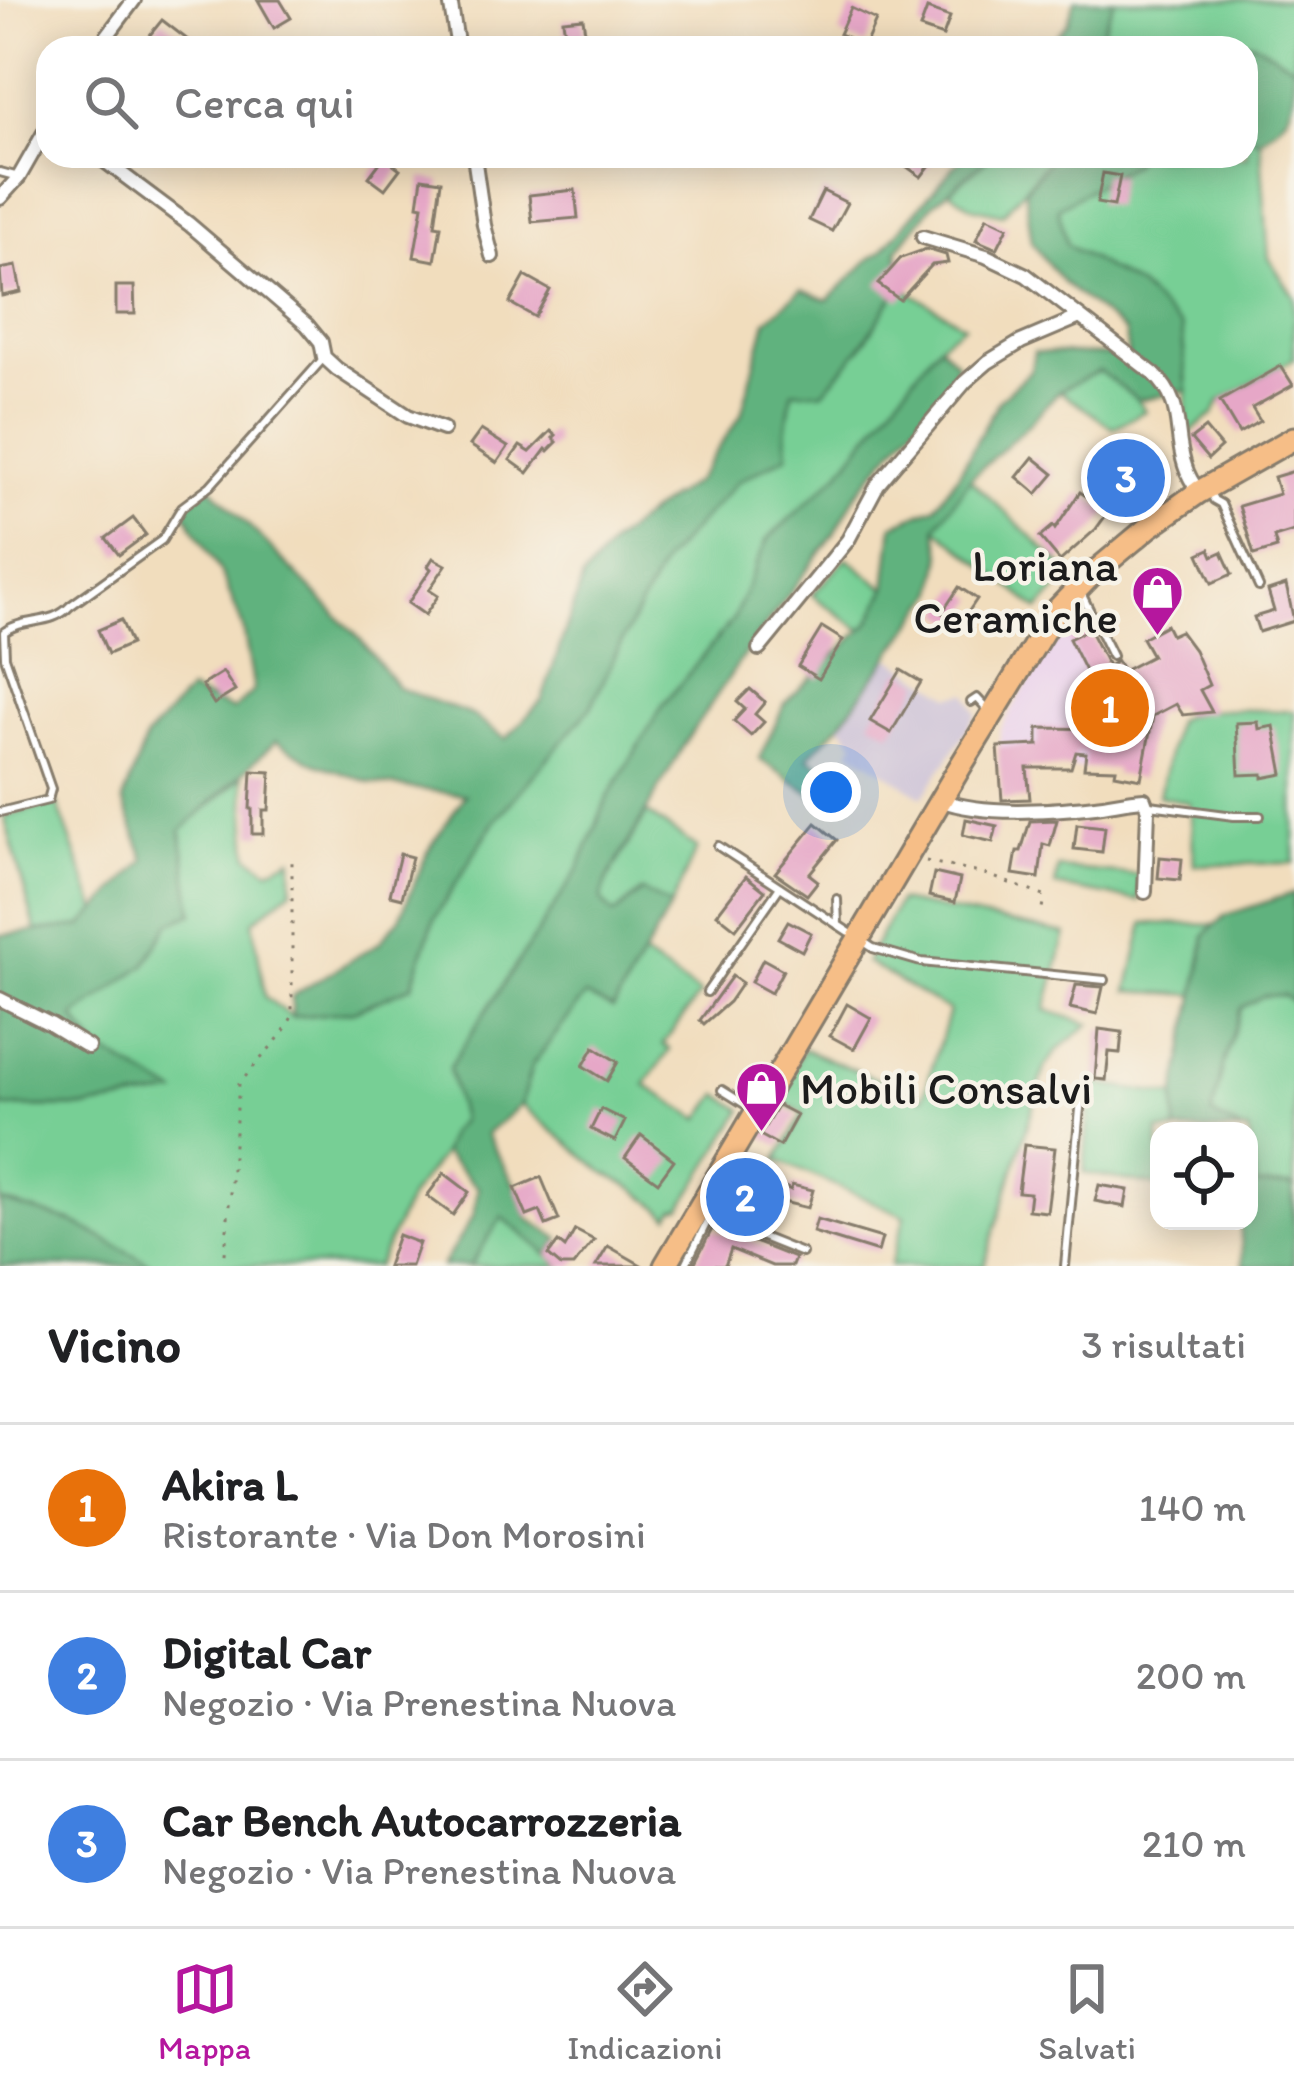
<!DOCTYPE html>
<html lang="it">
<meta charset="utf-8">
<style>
:root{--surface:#fff;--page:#f6f6f6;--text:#202124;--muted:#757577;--line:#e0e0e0;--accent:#b5179e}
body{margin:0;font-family:Itim,sans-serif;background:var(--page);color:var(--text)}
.controls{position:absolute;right:36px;bottom:36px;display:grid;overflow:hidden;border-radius:24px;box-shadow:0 6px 30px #0003}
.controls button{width:108px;height:108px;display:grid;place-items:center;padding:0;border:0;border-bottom:3px solid var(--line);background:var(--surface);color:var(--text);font:60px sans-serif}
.you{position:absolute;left:831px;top:792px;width:42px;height:42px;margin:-30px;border:9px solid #fff;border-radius:50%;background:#1a73e8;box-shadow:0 0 0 18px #1a73e833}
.badge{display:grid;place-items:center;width:78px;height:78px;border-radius:50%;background:var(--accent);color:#fff;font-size:39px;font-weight:700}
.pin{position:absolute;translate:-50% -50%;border:6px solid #fff;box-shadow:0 3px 12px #0006}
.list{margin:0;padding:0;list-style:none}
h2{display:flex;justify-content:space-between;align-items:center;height:156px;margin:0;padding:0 48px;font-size:51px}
h2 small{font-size:39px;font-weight:400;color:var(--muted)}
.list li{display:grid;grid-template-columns:78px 1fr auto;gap:36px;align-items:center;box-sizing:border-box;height:168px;padding:0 48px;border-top:3px solid var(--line)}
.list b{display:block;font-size:45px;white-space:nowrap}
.list p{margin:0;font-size:39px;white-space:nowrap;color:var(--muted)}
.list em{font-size:39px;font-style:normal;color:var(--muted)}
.icon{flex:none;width:66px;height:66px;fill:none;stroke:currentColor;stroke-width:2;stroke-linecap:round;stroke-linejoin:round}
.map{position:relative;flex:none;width:1294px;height:1266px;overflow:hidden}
.search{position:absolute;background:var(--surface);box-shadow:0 6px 30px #0003;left:36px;right:36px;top:36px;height:132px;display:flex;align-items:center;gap:30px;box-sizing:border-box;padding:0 42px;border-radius:36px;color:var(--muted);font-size:45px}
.sheet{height:660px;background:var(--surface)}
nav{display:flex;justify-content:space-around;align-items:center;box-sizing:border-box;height:168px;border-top:3px solid var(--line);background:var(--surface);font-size:33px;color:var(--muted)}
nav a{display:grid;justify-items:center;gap:6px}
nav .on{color:var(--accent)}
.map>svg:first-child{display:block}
</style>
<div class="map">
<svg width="1294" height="1266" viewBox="0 0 1294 1266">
<rect width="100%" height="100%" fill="#f7f3e8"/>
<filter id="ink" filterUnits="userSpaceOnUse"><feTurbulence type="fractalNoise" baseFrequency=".00833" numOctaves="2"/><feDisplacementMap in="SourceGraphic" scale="24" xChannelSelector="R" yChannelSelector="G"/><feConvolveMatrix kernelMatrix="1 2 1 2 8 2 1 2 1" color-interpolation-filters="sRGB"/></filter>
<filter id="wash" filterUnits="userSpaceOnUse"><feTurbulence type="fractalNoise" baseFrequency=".004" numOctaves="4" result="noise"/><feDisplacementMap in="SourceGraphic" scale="48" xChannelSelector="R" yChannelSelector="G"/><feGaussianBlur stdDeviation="2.7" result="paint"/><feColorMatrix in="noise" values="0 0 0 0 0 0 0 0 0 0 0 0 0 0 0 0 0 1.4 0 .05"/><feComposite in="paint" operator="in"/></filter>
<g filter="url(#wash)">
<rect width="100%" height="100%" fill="#f1ddbd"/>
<polygon fill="#ead1ec" points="1063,623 1073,637 1089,629 1108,665 1117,661 1141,709 1110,751 1110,769 998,767 1000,730"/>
<polygon fill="#cabfd6" points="889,657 951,696 967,693 977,714 923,797 850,750 855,743 840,724"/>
<g fill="#77cf95" stroke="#4a7658" stroke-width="3">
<polygon points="1114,0 1294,0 1294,66 1253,42 1192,40 1175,48 1096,48"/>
<polygon points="1246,134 1260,140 1269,258 1294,297 1294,359 1220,401 1214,414 1185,436 1187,391 1182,328 1139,287 1067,245 1057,208 1132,164 1138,156 1246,156"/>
<polygon points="991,156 1052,156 1003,214 972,207 949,191"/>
<polygon points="900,286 964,325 939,344 840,472 767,540 734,618 663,705 607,799 578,870 461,1121 450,1133 443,1153 410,1196 377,1266 154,1266 17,1205 0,1201 0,1103 5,1107 89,1107 174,1094 96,1047 73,1017 145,964 169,924 193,913 180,831 243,776 249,856 269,870 292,858 292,889 253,921 265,997 292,1017 353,1011 412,986 434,919 493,823 591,707 623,639 664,561 737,482 788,455 786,431 792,390 859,351"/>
<polygon points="1099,371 1138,400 1145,411 1113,428 1059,391"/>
<polygon points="970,479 1071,574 1039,610 935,527"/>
<polygon points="847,558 886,589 870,622 861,630 812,595"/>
<path d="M 1294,711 L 1294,863 L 1194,865 L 1190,803 L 1159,796 L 1175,721 C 1198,704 1264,711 1294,711 Z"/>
<polygon points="57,803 97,911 82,927 36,931 4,816"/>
<polygon points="647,813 697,848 671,906 642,891 614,916 600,901 607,880"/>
<polygon points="1058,868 1140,875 1139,901 1055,886"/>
<polygon points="899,901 1066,934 1046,1010 1090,1024 1059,1049 1046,1065 984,1266 890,1266 905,1216 777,1160 803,1113 775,1098 804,1049 923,1098 949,1011 866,962"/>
<polygon points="1144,923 1215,925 1205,935 1196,995 1128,991"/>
<polygon points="643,956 700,994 663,1044 670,1050 645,1085 700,1119 719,1094 743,1110 682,1207 675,1209 670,1216 636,1190 601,1170 521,1105 532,1065 585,995 613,1009"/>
<polygon points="1284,995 1294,1003 1294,1244 1293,1186 1256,1186 1249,1131 1243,1131 1211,1115 1224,1062 1241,1008 1263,996"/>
<polygon points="1091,1083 1175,1096 1176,1131 1159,1131 1159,1186 1084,1173"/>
<polygon points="502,1216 561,1266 470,1266"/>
</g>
<g fill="#61b27e" stroke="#3e674d" stroke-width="3">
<polygon points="1075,0 1114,0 1096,48 1046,48 1068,22"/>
<path d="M 1192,40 L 1253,42 L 1294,66 C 1294,109 1294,114 1260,140 L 1246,134 L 1246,48 L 1175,48 Z"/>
<polygon points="963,156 991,156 933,204 898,249 900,286 858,351 823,392 792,391 786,431 788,455 737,482 664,561 623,639 591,707 493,823 434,919 412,986 353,1011 292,1017 292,996 379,943 400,918 428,851 465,795 371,783 314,763 276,741 181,831 193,913 169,924 146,964 74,1017 96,1047 176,1094 89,1107 5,1107 0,1103 0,935 82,926 145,860 123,801 146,738 189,691 233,710 254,690 243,627 222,575 182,507 210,486 361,640 398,688 472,715 506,739 542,700 583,578 612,543 650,512 696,481 741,415 766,321 801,290 828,300 871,258 882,251"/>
<polygon points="1052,156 1138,156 1132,164 1058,208 1067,245 1139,287 1182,328 1187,391 1138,400 1099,371 1059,391 1028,425 970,479 936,527 942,553 936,592 840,724 808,757 833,776 821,800 759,759 786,702 870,622 886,589 893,525 935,507 959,473 999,400 1031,370 1034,352 1128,356 1125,332 1063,283 1032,243 1025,190"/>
<polygon points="939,344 957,363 944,389 856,494 837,530 751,645 688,738 607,880 601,900 614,915 642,891 671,906 613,1009 585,996 532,1065 521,1105 486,1134 515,1185 529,1219 560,1239 548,1255 502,1217 470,1266 442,1266 474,1215 478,1188 443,1153 449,1133 461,1120 449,1068 578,870 607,799 663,705 734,618 767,540 840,472"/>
<polygon points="1294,893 1294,1003 1284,995 1263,996 1241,1008 1224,1062 1212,1115 1243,1131 1176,1131 1175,1096 1203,957 1205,935 1226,915"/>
<polygon points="1249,1147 1254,1161 1256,1185 1293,1186 1294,1266 1243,1266 1240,1221 1249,1221"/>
<polygon points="0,1201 73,1222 154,1266 0,1266"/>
</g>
<g id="blocks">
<g fill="#e6a7c7">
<polygon points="258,0 280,0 291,18 274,28"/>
<polygon points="851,8 876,20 865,45 839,34"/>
<polygon points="927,9 950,17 943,36 920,28"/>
<polygon points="583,18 587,48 567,48 563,20"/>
<polygon points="162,20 188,40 182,48 165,48 149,36"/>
<polygon points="892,156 937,156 921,177"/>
<polygon points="384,157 400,169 385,189 369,177"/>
<polygon points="1103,173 1120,176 1114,206 1097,203"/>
<polygon points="422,178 441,181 435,225 441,226 435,261 414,257 423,206 418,205"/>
<polygon points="575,190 578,218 532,222 529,195"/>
<polygon points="823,191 847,203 832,231 809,220"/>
<polygon points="987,217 1008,227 997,249 976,240"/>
<polygon points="926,249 946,255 948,263 932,265 900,300 878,284 901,258"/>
<polygon points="16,266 21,292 2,296 0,269"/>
<polygon points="525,276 550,290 535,317 510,303"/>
<polygon points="116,286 134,286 135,314 116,314"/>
<polygon points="1281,366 1293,385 1252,408 1260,421 1239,433 1220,401"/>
<polygon points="1205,428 1221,447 1208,459 1191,439"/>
<polygon points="481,430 508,447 497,463 470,445"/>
<polygon points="551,431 556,435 553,438 557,442 548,451 546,449 528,473 510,460 520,446 530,452"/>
<polygon points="1120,447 1132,461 1147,449 1154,458 1142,468 1147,475 1139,482 1150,494 1130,511 1104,482 1112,475 1102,463"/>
<polygon points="1033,457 1054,474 1037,494 1017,477"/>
<polygon points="1294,471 1294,531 1274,537 1277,548 1254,555 1239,506 1279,494 1274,477"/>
<polygon points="1080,492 1109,511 1096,529 1060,561 1040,537 1053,526 1055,529"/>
<polygon points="133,518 146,535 119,555 106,538"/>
<polygon points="1210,549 1213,556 1222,552 1232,574 1212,583 1199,554"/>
<polygon points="433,558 446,565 429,590 438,596 425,615 408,603 431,569 428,566"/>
<polygon points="1286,585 1294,621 1259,632 1254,617 1274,611 1268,591"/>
<polygon points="959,587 977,599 960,624 942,613"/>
<polygon points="121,620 131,644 108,654 98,630"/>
<polygon points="1166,625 1171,635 1180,631 1194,650 1209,685 1200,690 1212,712 1183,715 1176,704 1153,716 1141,779 1115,774 1116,769 1084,768 1086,753 1076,752 1071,768 1027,768 1030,799 1002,800 998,747 1038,745 1038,728 1114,729 1069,639 1089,629 1108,666 1117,661 1123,671 1152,656 1142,638"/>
<polygon points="822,627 843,640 819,679 798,666"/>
<polygon points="901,670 921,682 891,733 870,721"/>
<polygon points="223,672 235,691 214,704 202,685"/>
<polygon points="750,689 765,702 755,714 764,722 751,736 734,721 745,709 737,702"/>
<polygon points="1258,722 1259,729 1274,726 1283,774 1263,778 1263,774 1239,775 1236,723"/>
<polygon points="252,771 271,772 269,810 263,810 263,834 252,834 252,809 250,809"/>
<polygon points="966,819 997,826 993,842 963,835"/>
<polygon points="1057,820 1050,846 1043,844 1039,878 1013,874 1017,851 1021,851 1030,821"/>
<polygon points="816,823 837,840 809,874 818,881 807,895 775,873"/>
<polygon points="1077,824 1105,827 1102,852 1074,849"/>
<polygon points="400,854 412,857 402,898 390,895"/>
<polygon points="1160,857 1182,859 1180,880 1158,878"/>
<polygon points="934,873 960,879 955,902 929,896"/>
<polygon points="746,876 765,891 736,929 717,914"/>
<polygon points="788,921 811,933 802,951 778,938"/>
<polygon points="763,959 783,970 771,993 751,982"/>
<polygon points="732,976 742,983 729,1002 704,1024 700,1020"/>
<polygon points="1076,985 1103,987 1097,1014 1070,1008"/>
<polygon points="847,1004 871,1018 854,1049 830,1036"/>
<polygon points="1099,1029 1122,1032 1120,1053 1109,1052 1106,1080 1095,1079"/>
<polygon points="594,1047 618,1062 607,1081 583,1066"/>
<polygon points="778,1105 797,1115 780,1146 760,1135"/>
<polygon points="601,1109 625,1121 615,1141 591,1129"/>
<polygon points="641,1135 674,1160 658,1182 625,1158"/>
<polygon points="1024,1145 1055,1148 1047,1212 1028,1210 1030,1193 1018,1192"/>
<polygon points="752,1170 791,1190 792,1185 813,1190 808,1208 775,1200 765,1217 735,1202"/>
<polygon points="444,1173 469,1192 453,1215 427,1196"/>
<polygon points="541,1177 559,1220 546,1225 540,1211 527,1216 515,1188"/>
<polygon points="1099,1185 1128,1190 1125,1207 1095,1201"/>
<polygon points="817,1219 882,1238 878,1252 813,1232"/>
<polygon points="712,1229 743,1240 744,1238 795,1258 792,1266 772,1266 731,1249 725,1266 693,1266"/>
<polygon points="575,1230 594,1240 573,1266 561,1266 548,1255 558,1242 565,1248"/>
<polygon points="398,1235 419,1243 411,1266 387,1266"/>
<polygon points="608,1246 643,1266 596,1266"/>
</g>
</g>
</g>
<g filter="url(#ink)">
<use href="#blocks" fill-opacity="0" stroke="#867c6c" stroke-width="3"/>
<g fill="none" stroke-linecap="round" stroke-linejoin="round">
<defs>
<g id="lane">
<polyline points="0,172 15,176"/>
<polyline points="1209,491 1214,500 1221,504 1259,587"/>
<polyline points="1082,595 1112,656"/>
<polyline points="971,702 977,698 990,712"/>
<polyline points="1150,805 1234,816 1260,816"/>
<path d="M 0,812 L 48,800 L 51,789 L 5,657 L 4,632 C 24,617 52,626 70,606 L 162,540 L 182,507 L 210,486 L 322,360"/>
<polyline points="718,846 873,948 921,962 1105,980"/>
<polyline points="837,899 838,925"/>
<polyline points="707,992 780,887"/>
<polyline points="722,1090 754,1110"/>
<polyline points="705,1214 802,1253"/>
<polyline points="685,1266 710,1216"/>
<polyline points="1065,1266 1082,1088"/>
</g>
<g id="street">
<polyline points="450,0 458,48"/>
<polyline points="98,48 134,0"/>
<polyline points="98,156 189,224 307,325 321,342 324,357 337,369 408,416 443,429"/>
<polyline points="474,156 484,225 492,256"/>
<polyline points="0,198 19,177 48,126"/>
<path d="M 923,237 L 986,256 L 1026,275 L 1154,374 C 1185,404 1173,430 1185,466 C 1188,476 1193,484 1199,492"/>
<polyline points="759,649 848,540 878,484 965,382 988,362 1021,342 1080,317"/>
<path d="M 940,800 C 984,816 1048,811 1095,806 C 1112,804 1127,800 1144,799 L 1148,810 L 1145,892"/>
<polyline points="0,999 50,1024 88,1047"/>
</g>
<polyline id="primary" points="665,1266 960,767 1055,612 1089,577 1149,527 1199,492 1294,438"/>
</defs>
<use href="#lane" stroke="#867c6c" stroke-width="12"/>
<use href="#street" stroke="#867c6c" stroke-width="18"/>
<use href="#primary" stroke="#867c6c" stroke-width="27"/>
<g stroke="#867c6c" stroke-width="3" stroke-dasharray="3 9" stroke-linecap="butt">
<polyline points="926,861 988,875 1044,896 1041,915"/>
<polyline points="224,1266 239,1084 282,1034 292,1017 292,858"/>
</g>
<use href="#lane" stroke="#fff" stroke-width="6"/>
<use href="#street" stroke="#fff" stroke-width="12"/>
<use href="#primary" stroke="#f6be87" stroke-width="21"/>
</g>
</g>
<defs>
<symbol id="shop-pin" viewBox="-11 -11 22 30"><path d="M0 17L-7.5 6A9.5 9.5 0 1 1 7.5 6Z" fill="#b5179e" stroke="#f7f3e8"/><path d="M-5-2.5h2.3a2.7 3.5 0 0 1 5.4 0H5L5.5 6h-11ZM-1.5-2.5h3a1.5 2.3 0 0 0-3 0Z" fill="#fff"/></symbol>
</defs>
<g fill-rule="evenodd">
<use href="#shop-pin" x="1128" y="562" width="59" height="81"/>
<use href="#shop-pin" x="732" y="1058" width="59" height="81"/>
</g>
<g text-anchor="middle" stroke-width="9" stroke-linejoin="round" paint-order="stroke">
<g font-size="45" fill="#1c1c1c" stroke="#f7f3e8" text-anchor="end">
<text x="1118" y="581">Loriana<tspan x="1118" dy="52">Ceramiche</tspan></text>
<text x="800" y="1104" text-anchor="start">Mobili Consalvi</text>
</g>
</g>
</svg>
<div class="controls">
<button><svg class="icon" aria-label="locate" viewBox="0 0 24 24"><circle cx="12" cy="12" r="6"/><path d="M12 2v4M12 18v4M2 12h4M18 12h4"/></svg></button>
</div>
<div class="you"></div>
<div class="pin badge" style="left:1110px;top:708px;background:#e8710a">1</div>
<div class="pin badge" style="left:745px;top:1197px;background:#3f7fe0">2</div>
<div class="pin badge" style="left:1126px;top:478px;background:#3f7fe0">3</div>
<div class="search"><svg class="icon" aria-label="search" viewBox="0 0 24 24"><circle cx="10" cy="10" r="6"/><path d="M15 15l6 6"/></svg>Cerca qui</div>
</div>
<section class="sheet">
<h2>Vicino<small>3 risultati</small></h2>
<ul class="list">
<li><span class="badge" style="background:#e8710a">1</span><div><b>Akira L</b><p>Ristorante · Via Don Morosini</p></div><em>140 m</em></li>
<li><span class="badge" style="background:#3f7fe0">2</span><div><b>Digital Car</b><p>Negozio · Via Prenestina Nuova</p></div><em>200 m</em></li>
<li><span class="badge" style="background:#3f7fe0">3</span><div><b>Car Bench Autocarrozzeria</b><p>Negozio · Via Prenestina Nuova</p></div><em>210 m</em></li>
</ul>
</section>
<nav>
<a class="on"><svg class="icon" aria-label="map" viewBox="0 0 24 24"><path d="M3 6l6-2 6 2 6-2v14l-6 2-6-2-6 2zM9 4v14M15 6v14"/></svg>Mappa</a>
<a><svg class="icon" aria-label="directions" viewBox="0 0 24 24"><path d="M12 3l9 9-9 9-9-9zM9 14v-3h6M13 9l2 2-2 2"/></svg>Indicazioni</a>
<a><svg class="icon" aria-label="saved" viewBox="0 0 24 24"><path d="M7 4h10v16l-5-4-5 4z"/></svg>Salvati</a>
</nav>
